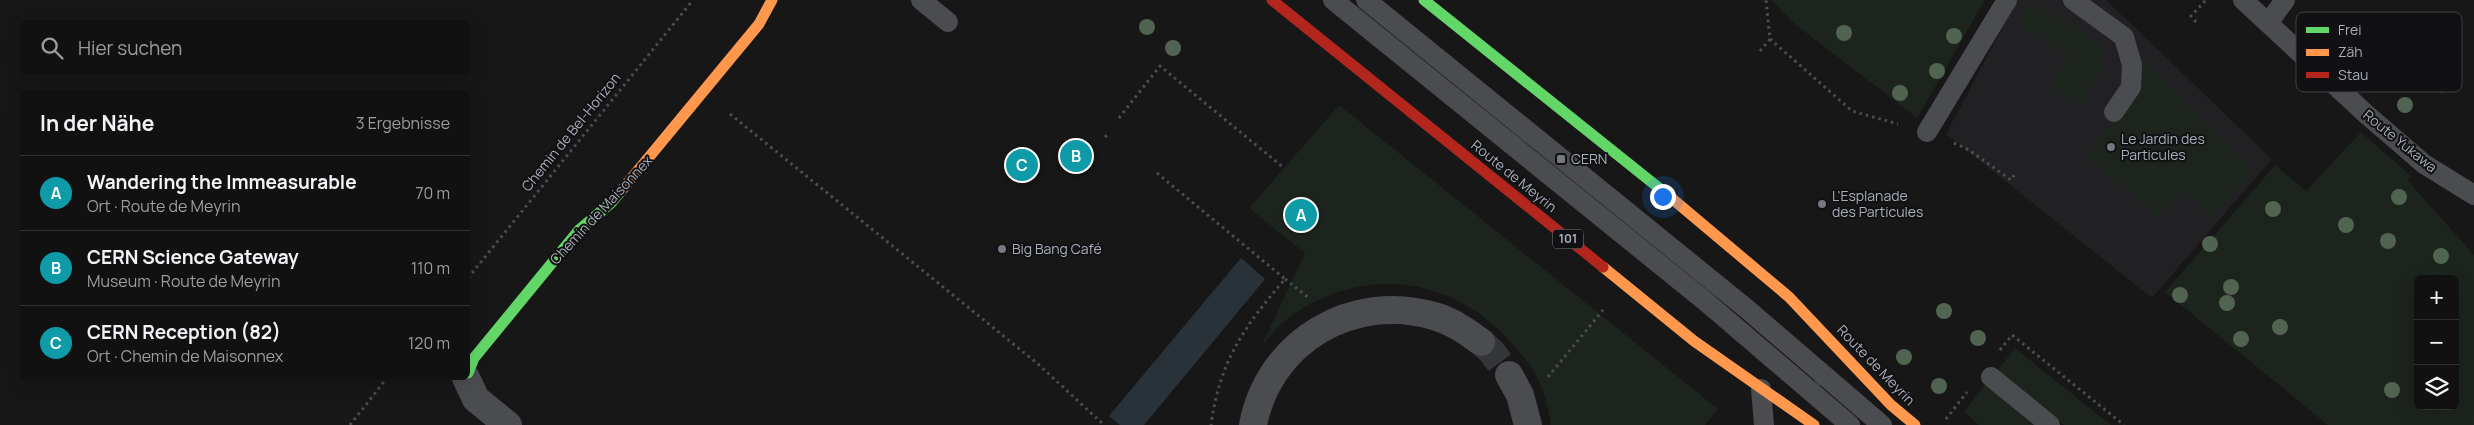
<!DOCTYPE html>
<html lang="de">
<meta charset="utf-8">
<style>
:root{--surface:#111;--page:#1e1f1f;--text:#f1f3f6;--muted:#9c9d9f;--line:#303131;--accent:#b45309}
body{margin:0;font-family:Manrope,sans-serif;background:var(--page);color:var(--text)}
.controls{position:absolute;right:15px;bottom:15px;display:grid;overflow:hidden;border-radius:8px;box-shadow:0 5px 20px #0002}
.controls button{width:45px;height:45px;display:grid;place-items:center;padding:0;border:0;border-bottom:1px solid var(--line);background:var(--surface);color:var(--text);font:25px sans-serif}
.you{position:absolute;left:1662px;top:196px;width:18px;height:18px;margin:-12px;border:4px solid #fff;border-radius:50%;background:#1a73e8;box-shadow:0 0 0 8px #1a73e833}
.badge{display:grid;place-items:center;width:32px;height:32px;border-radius:50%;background:var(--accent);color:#fff;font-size:16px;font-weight:700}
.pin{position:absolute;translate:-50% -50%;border:2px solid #fff;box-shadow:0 1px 5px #0006}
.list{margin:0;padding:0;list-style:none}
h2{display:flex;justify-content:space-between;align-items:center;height:65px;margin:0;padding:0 20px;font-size:21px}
h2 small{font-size:16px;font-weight:400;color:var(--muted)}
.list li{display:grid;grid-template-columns:32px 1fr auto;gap:15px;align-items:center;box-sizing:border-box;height:75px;padding:0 20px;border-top:1px solid var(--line)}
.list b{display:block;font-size:19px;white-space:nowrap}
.list p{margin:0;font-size:16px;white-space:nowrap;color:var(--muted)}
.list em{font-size:16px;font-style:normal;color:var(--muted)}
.icon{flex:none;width:28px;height:28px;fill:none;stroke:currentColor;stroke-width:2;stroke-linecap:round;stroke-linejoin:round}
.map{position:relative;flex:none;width:2474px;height:425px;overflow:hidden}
.search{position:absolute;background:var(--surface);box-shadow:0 5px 20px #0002;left:20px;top:20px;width:450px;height:55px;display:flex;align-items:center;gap:12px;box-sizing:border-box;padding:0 18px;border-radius:8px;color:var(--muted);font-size:19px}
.panel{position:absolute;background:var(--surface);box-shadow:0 5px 20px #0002;left:20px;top:90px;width:450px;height:290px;border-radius:8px}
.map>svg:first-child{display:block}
</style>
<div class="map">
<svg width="2474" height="425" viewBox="0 0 2474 425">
<rect width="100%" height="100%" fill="#171717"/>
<polygon fill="#212123" points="2017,0 2106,0 2272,159 2152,298 1946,134"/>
<g fill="#1d241e" fill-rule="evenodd">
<polygon points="1771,0 1985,0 1917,118 1796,25"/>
<polygon points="2030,2 2100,43 2103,54 2098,64 2102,67 2082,105 2050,88 2069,53 2017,25"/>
<path d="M 2142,58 L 2253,171 L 2213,218 L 2183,191 L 2159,217 L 2085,155 C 2109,129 2141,96 2142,58 Z"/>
<path d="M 1339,105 L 1718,409 L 1705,425 L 1551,425 C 1544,381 1532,364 1502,333 C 1442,273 1355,268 1287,319 C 1277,326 1269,338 1261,347 L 1305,253 L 1249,208 Z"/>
<path d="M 2361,132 L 2411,176 L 2408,181 L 2474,255 L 2474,425 L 2328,425 L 2165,292 L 2275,165 L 2306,191 ZM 2418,279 L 2455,279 L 2455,406 L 2418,406 Z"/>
<polygon points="2015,348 2111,425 2064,425 1997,371"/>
<polygon points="1986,384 2037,425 1979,425 1964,412"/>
</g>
<polygon fill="#2a3239" points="1241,258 1265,279 1144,425 1120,425 1109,416"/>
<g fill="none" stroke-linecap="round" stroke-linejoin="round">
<polyline stroke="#343537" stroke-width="28" stroke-dasharray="28 14" stroke-linecap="butt" points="1481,342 1492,352 1509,375"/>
<g stroke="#4d4e52" stroke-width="3" stroke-dasharray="2.5 4" stroke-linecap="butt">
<polyline points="2196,22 2191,16 2206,0"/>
<polyline points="1770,39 1852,111 1898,124"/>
<polyline points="1760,51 1770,39 1766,0"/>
<polyline points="2386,71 2444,92"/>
<polyline points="730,114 1038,364 1104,425"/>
<polyline points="1119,118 1160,66 1284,168"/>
<polyline points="1105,137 1108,134"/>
<polyline points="1954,143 1969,150 2011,180 2015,174"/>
<path d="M 1157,173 L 1285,279 C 1244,327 1220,360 1211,425"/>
<polyline points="468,278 693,0"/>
<polyline points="1285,279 1310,299"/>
<polyline points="2000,350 2012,335 2124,425"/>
<polyline points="1548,377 1603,310"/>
<polyline points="1946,419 1967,392"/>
<polyline points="350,425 387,378"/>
</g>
<g stroke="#4b4c50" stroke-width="20">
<polyline points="921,0 948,22"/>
<polyline points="1333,0 1705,301 1850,425"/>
<polyline points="1366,0 1747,309 1882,425"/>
<polyline points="2073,0 2124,37 2132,65 2131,87 2114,112"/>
<polyline points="2243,0 2366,114 2424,164 2474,195"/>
<polyline points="2268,23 2285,0"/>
<polyline points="1927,132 2007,0"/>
<polyline points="1991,377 2050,425"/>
<polyline points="1761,389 1764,425"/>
</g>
<g stroke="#4b4c50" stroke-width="28">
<polyline points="1509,375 1520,395 1528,425"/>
<polyline points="466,378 476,399 508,425"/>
<path d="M 1253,425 C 1269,341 1353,292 1434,316 C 1452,321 1466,331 1481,342"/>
</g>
<g stroke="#63d668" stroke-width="11">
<polyline points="1424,0 1669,196"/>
<polyline points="468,373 474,358 579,230 611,203 621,191"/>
</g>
<g stroke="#ff974d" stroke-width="11">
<polyline points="621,191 759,24 772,0"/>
<polyline points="1669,196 1789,297 1891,405 1915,425"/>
<polyline points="1603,267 1694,341 1814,425"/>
</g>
<polyline stroke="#b3261e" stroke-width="11" points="1272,0 1603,267"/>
<polyline stroke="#4b4c4f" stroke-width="1" points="1747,309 1800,359 1833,405 1851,425"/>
</g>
<g fill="#506451">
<circle cx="1147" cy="27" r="8"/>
<circle cx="1844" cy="33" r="8"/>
<circle cx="1954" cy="36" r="8"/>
<circle cx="1173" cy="48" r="8"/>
<circle cx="1937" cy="71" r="8"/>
<circle cx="1900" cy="93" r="8"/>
<circle cx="2405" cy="105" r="8"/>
<circle cx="2399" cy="197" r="8"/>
<circle cx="2273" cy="209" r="8"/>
<circle cx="2346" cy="225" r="8"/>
<circle cx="2388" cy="241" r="8"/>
<circle cx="2210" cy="244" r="8"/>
<circle cx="2441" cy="256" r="8"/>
<circle cx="2231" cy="287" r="8"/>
<circle cx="2180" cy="295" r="8"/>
<circle cx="2227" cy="303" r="8"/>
<circle cx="1944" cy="311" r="8"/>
<circle cx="2280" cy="327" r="8"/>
<circle cx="1978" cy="338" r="8"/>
<circle cx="2241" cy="339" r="8"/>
<circle cx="1904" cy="357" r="8"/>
<circle cx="1939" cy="386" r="8"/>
<circle cx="2392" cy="390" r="8"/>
</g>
<g fill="#757880" stroke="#111113" stroke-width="2">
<circle cx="2111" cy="147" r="5"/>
<rect x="1556" y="154" width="10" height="10" rx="2.5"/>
<circle cx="1822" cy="204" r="5"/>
<circle cx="1002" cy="249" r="5"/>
</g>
<g text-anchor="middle" stroke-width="4" stroke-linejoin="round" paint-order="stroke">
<rect fill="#111113" stroke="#7b7e86" stroke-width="1" x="1553" y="229.5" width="30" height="19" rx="4"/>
<g font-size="12" font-weight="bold" fill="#a8adb8">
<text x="1568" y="243">101</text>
</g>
<g font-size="14" fill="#a8adb8" stroke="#111113">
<text transform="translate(571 132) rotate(-51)" y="5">Chemin de Bel-Horizon</text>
<text transform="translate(2400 141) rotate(39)" y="5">Route Yukawa</text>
<text transform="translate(1514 176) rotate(39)" y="5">Route de Meyrin</text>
<text transform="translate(601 210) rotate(-47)" y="5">Chemin de Maisonnex</text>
<text transform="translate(1876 365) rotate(46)" y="5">Route de Meyrin</text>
</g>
<g font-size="14" fill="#a8adb8" stroke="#111113" text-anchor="start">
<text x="2121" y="144">Le Jardin des<tspan x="2121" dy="16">Particules</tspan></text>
<text x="1571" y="164">CERN</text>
<text x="1832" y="201">L'Esplanade<tspan x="1832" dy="16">des Particules</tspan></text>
<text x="1012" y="254">Big Bang Café</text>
</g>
</g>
<rect x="2296" y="12" width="166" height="80" rx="8" fill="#111113" stroke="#3e4045" stroke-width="1"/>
<rect x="2306" y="27" width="23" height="6" fill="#63d668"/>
<rect x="2306" y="49" width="23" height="7" fill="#ff974d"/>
<rect x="2306" y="72" width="23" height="6" fill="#b3261e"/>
<g font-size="14" fill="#a8adb8">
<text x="2338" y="35">Frei</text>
<text x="2338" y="57">Zäh</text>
<text x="2338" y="80">Stau</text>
</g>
</svg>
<div class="controls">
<button>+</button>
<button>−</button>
<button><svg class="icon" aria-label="layers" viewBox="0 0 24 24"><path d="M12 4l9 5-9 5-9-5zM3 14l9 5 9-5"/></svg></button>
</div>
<div class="you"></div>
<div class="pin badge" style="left:1301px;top:215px;background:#0f9aa8">A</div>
<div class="pin badge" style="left:1076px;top:156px;background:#0f9aa8">B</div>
<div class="pin badge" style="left:1022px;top:165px;background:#0f9aa8">C</div>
<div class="search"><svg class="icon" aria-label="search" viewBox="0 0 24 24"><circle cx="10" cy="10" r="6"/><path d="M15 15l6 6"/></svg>Hier suchen</div>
<section class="panel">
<h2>In der Nähe<small>3 Ergebnisse</small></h2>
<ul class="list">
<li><span class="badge" style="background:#0f9aa8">A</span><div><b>Wandering the Immeasurable</b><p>Ort · Route de Meyrin</p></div><em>70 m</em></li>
<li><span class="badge" style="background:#0f9aa8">B</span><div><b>CERN Science Gateway</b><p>Museum · Route de Meyrin</p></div><em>110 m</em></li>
<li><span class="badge" style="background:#0f9aa8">C</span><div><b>CERN Reception (82)</b><p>Ort · Chemin de Maisonnex</p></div><em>120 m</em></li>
</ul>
</section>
</div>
